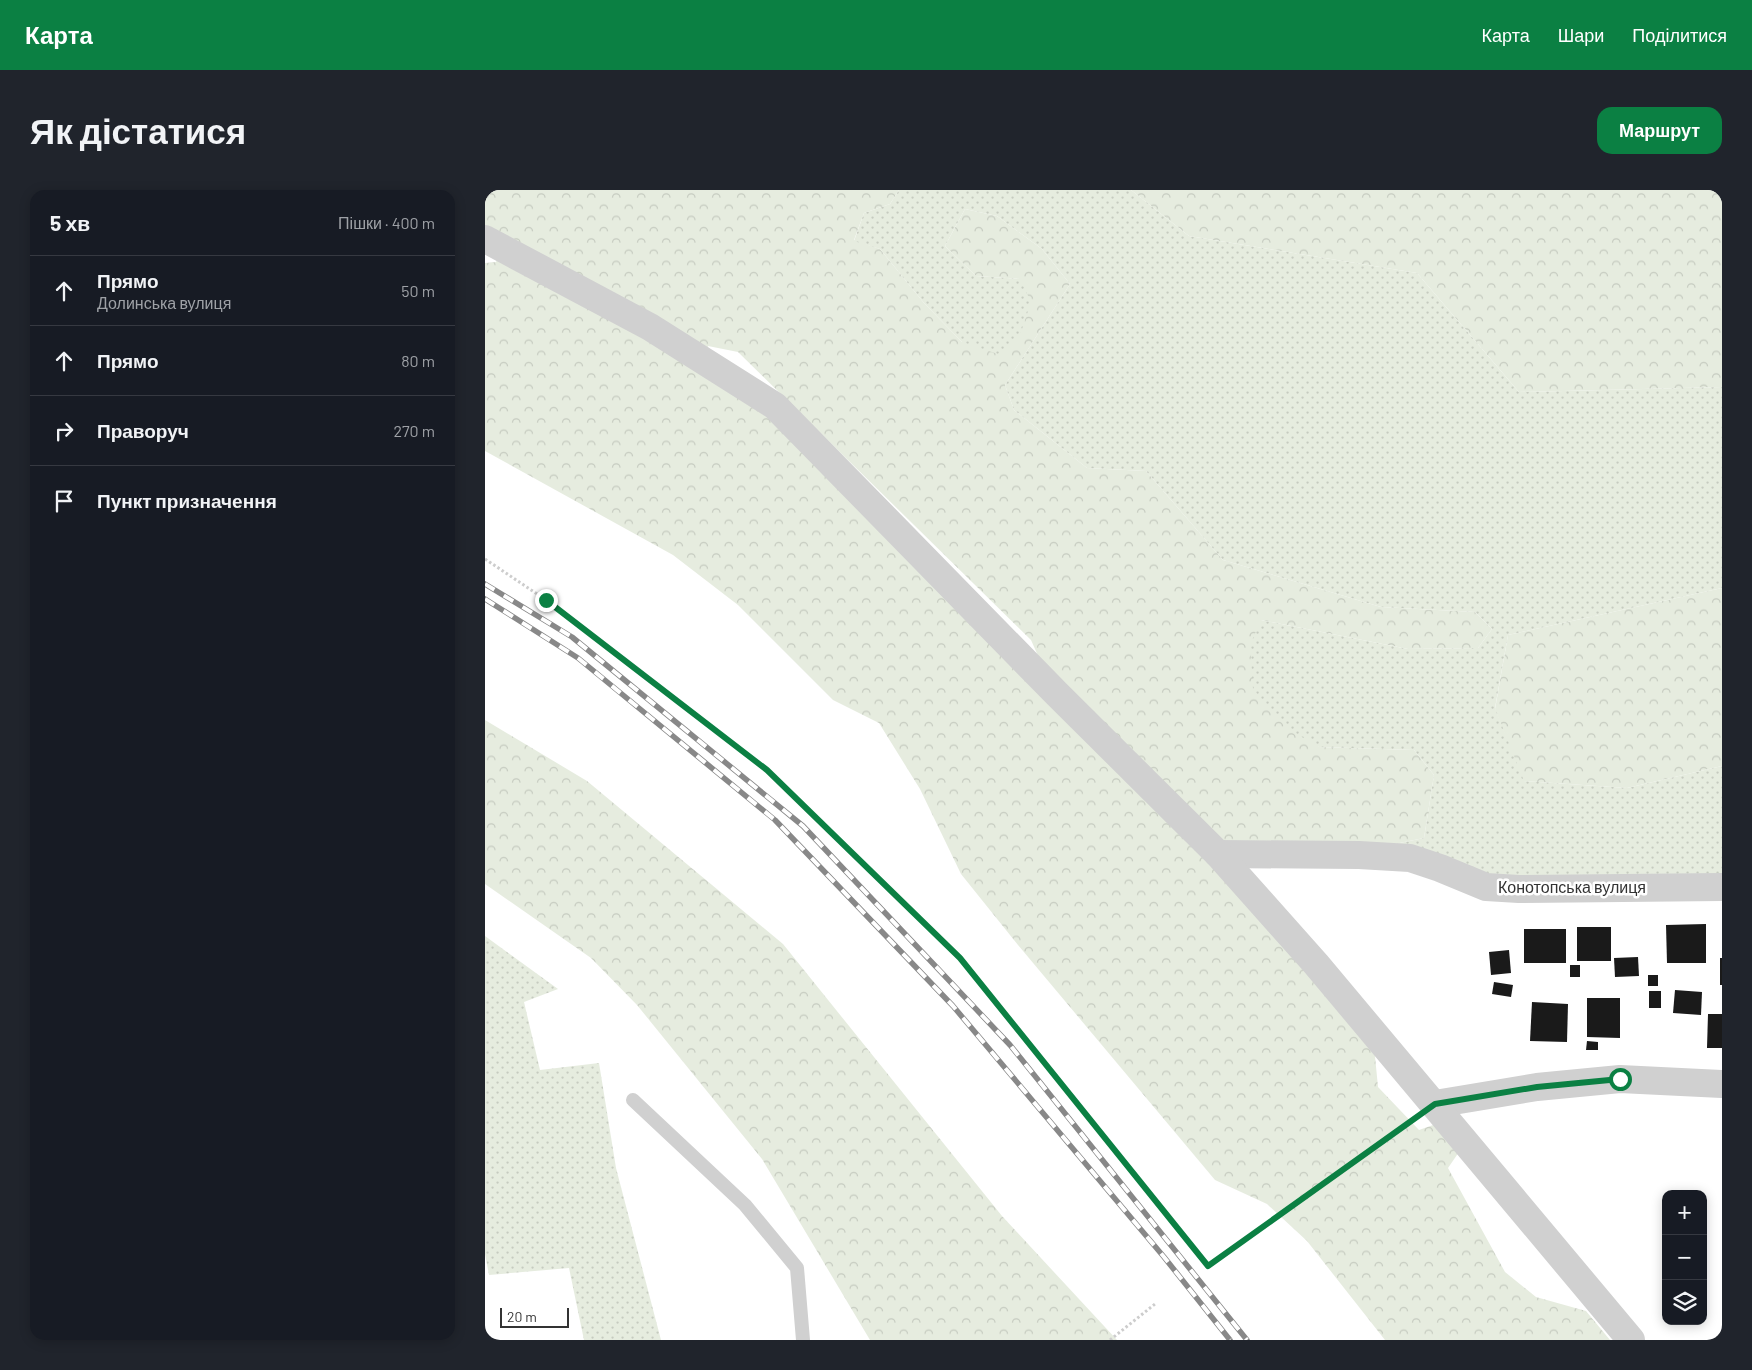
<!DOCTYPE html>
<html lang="uk">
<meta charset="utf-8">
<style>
:root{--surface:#171b24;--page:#20242c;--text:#f1f3f6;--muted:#9ea1a6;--line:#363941;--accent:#0b8043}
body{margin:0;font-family:Barlow,sans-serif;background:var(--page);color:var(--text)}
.controls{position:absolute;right:15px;bottom:15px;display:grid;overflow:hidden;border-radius:10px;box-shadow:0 2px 12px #0003}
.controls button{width:45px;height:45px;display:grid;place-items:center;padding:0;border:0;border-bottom:1px solid var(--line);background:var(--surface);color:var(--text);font:25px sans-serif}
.scale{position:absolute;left:15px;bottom:12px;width:69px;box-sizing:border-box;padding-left:5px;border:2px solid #333;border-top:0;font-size:14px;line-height:18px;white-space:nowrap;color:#333;-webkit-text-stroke:4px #fff;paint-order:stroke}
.stop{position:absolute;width:15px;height:15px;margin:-11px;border:4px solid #0b8043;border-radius:50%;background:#fff}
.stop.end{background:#0b8043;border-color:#fff;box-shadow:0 1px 5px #0008}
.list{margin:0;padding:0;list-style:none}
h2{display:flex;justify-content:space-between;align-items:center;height:65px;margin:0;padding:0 20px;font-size:21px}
h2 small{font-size:16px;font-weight:400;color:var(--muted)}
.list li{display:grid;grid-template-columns:32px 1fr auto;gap:15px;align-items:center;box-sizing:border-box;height:70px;padding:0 20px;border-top:1px solid var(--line)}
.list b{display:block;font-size:19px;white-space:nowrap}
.list p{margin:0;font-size:16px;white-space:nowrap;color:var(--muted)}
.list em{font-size:16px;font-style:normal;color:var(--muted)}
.icon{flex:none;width:28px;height:28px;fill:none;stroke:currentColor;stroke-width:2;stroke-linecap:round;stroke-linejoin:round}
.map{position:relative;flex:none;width:1237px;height:1150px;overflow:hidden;border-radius:15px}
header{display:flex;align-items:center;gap:30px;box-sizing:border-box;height:70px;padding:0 25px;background:var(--accent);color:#fff}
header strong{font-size:24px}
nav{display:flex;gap:28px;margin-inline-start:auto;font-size:18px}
.intro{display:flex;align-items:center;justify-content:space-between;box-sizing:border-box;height:120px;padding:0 30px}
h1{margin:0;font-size:35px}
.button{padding:12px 22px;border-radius:15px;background:var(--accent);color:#fff;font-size:18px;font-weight:700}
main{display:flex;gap:30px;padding:0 30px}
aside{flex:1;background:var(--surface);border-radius:15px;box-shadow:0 2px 12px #0003}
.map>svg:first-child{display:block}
</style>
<header>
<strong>Карта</strong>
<nav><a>Карта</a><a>Шари</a><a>Поділитися</a></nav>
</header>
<div class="intro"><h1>Як дістатися</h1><a class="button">Маршрут</a></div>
<main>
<aside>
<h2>5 хв<small>Пішки · 400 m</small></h2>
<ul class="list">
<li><svg class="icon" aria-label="ahead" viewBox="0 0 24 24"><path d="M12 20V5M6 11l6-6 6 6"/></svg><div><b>Прямо</b><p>Долинська вулиця</p></div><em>50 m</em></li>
<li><svg class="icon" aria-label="ahead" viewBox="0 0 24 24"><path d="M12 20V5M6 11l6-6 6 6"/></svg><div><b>Прямо</b></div><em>80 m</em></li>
<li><svg class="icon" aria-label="right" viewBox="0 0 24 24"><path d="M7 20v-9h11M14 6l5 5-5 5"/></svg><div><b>Праворуч</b></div><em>270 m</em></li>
<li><svg class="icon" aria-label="arrive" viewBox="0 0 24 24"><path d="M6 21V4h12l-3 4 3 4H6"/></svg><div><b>Пункт призначення</b></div></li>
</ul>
</aside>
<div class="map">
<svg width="1237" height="1150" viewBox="0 0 1237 1150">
<defs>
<pattern id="forest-crowns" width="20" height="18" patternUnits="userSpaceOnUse" patternTransform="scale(1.25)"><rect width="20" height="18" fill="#e6ecdf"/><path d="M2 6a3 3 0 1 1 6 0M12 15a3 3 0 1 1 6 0" fill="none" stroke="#c6cbc0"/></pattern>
<pattern id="garden-dots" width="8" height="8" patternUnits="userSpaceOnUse" patternTransform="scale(1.25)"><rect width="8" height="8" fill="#e6ecdf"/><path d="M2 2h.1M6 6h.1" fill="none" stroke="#c6cbc0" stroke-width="1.8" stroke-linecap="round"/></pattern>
</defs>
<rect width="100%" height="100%" fill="#fff"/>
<g fill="url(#forest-crowns)">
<polygon points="0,0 414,0 405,14 379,23 369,50 395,59 439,113 477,152 535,89 491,86 460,56 480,19 512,26 557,59 585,94 520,195 529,220 602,278 661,281 738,370 896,417 990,422 1007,439 993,458 923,459 776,430 834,557 929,560 949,585 939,648 895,657 735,656 554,468 546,450 253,162 223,156 228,187 290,222 733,676 889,856 893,897 934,940 951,934 974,962 963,978 1020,1082 1051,1107 1101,1121 1125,1150 900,1150 822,1051 782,1014 730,990 533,755 476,684 435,599 394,533 348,510 253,415 188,365 0,261 0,73 11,72 17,56 0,46"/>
<polygon points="646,0 1237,0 1237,197 1034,202 932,83 704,46"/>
<polygon points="1237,398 1237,576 1142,598 1038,591 1010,519 1023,445"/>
<polygon points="0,530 102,591 298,754 517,1026 632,1150 385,1150 277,969 152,815 106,768 0,694"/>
</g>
<g fill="url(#garden-dots)">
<polygon points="414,0 646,0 704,46 932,83 1034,202 1237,197 1237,398 1023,445 1010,518 1039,591 1142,598 1237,576 1237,687 1010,691 895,657 939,648 949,585 929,560 834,557 803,539 768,499 765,455 776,430 923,459 993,458 1007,439 990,422 896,417 738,370 661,281 602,278 529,220 520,195 585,94 557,59 512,26 480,19 460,56 491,86 535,89 546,112 535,145 513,164 477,152 439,113 395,59 369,51 379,23 405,14"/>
<polygon points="0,746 73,799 39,812 55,880 114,873 131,978 176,1150 99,1150 84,1078 4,1085 0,1064"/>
</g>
<g fill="#1a1a1a">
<polygon points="1221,734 1221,773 1182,773 1181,735"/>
<rect x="1092" y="737" width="34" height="34"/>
<rect x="1039" y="739" width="42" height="34"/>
<polygon points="1024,760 1026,783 1006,785 1004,762"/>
<polygon points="1153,767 1154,786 1130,787 1129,768"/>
<rect x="1235" y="768" width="2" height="27"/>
<rect x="1085" y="775" width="10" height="12"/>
<rect x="1163" y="785" width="10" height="11"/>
<polygon points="1009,792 1028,795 1026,807 1007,804"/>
<polygon points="1190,800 1217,802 1216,825 1188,823"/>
<rect x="1164" y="801" width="12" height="17"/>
<polygon points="1102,808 1135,808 1135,848 1102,847"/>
<polygon points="1047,812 1083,814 1082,852 1045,851"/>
<polygon points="1223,824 1237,824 1237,858 1222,858"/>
<polygon points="1102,851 1113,852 1113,860 1101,860"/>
</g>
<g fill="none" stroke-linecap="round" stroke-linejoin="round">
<g stroke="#cdcdcd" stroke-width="3" stroke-dasharray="2.5 2.5" stroke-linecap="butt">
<polyline points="0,369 61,410 282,579 475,768 723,1076 929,929"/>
<polyline points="625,1150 670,1114"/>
</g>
<polyline stroke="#d0d0d0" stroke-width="14" points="148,910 260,1015 312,1078 318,1150"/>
<g stroke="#d0d0d0" stroke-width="28">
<polyline points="733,664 874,665 925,668 955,678 1001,697 1034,699 1237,697"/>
<polyline points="950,914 1052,897 1135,889 1237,894"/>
</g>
<polyline stroke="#d0d0d0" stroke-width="28" points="0,49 165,137 290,216 572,504 733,664 831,774 1146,1150"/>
<defs>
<g id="rail">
<polyline points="0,394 87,447 318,636 525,855 762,1150"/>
<polyline points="0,409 93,468 290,630 468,816 679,1067 745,1150"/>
</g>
</defs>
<use href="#rail" stroke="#888" stroke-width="5.5"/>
<use href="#rail" stroke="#fff" stroke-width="4" stroke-dasharray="11" stroke-linecap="butt"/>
</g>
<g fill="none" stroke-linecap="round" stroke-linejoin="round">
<polyline stroke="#0b8043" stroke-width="6" points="61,410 282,580 475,768 723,1076 950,914 1052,897 1135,889"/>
</g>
<g text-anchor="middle" stroke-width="5" stroke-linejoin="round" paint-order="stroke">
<g font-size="16" fill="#333" stroke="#fff">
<text x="1087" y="703">Конотопська вулиця</text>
</g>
</g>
</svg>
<div class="controls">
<button>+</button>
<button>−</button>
<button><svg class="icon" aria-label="layers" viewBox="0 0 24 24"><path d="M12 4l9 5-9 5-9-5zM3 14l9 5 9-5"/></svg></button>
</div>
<div class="scale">20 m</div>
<div class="stop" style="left:1135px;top:889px"></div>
<div class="stop end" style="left:61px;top:410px"></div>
</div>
</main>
